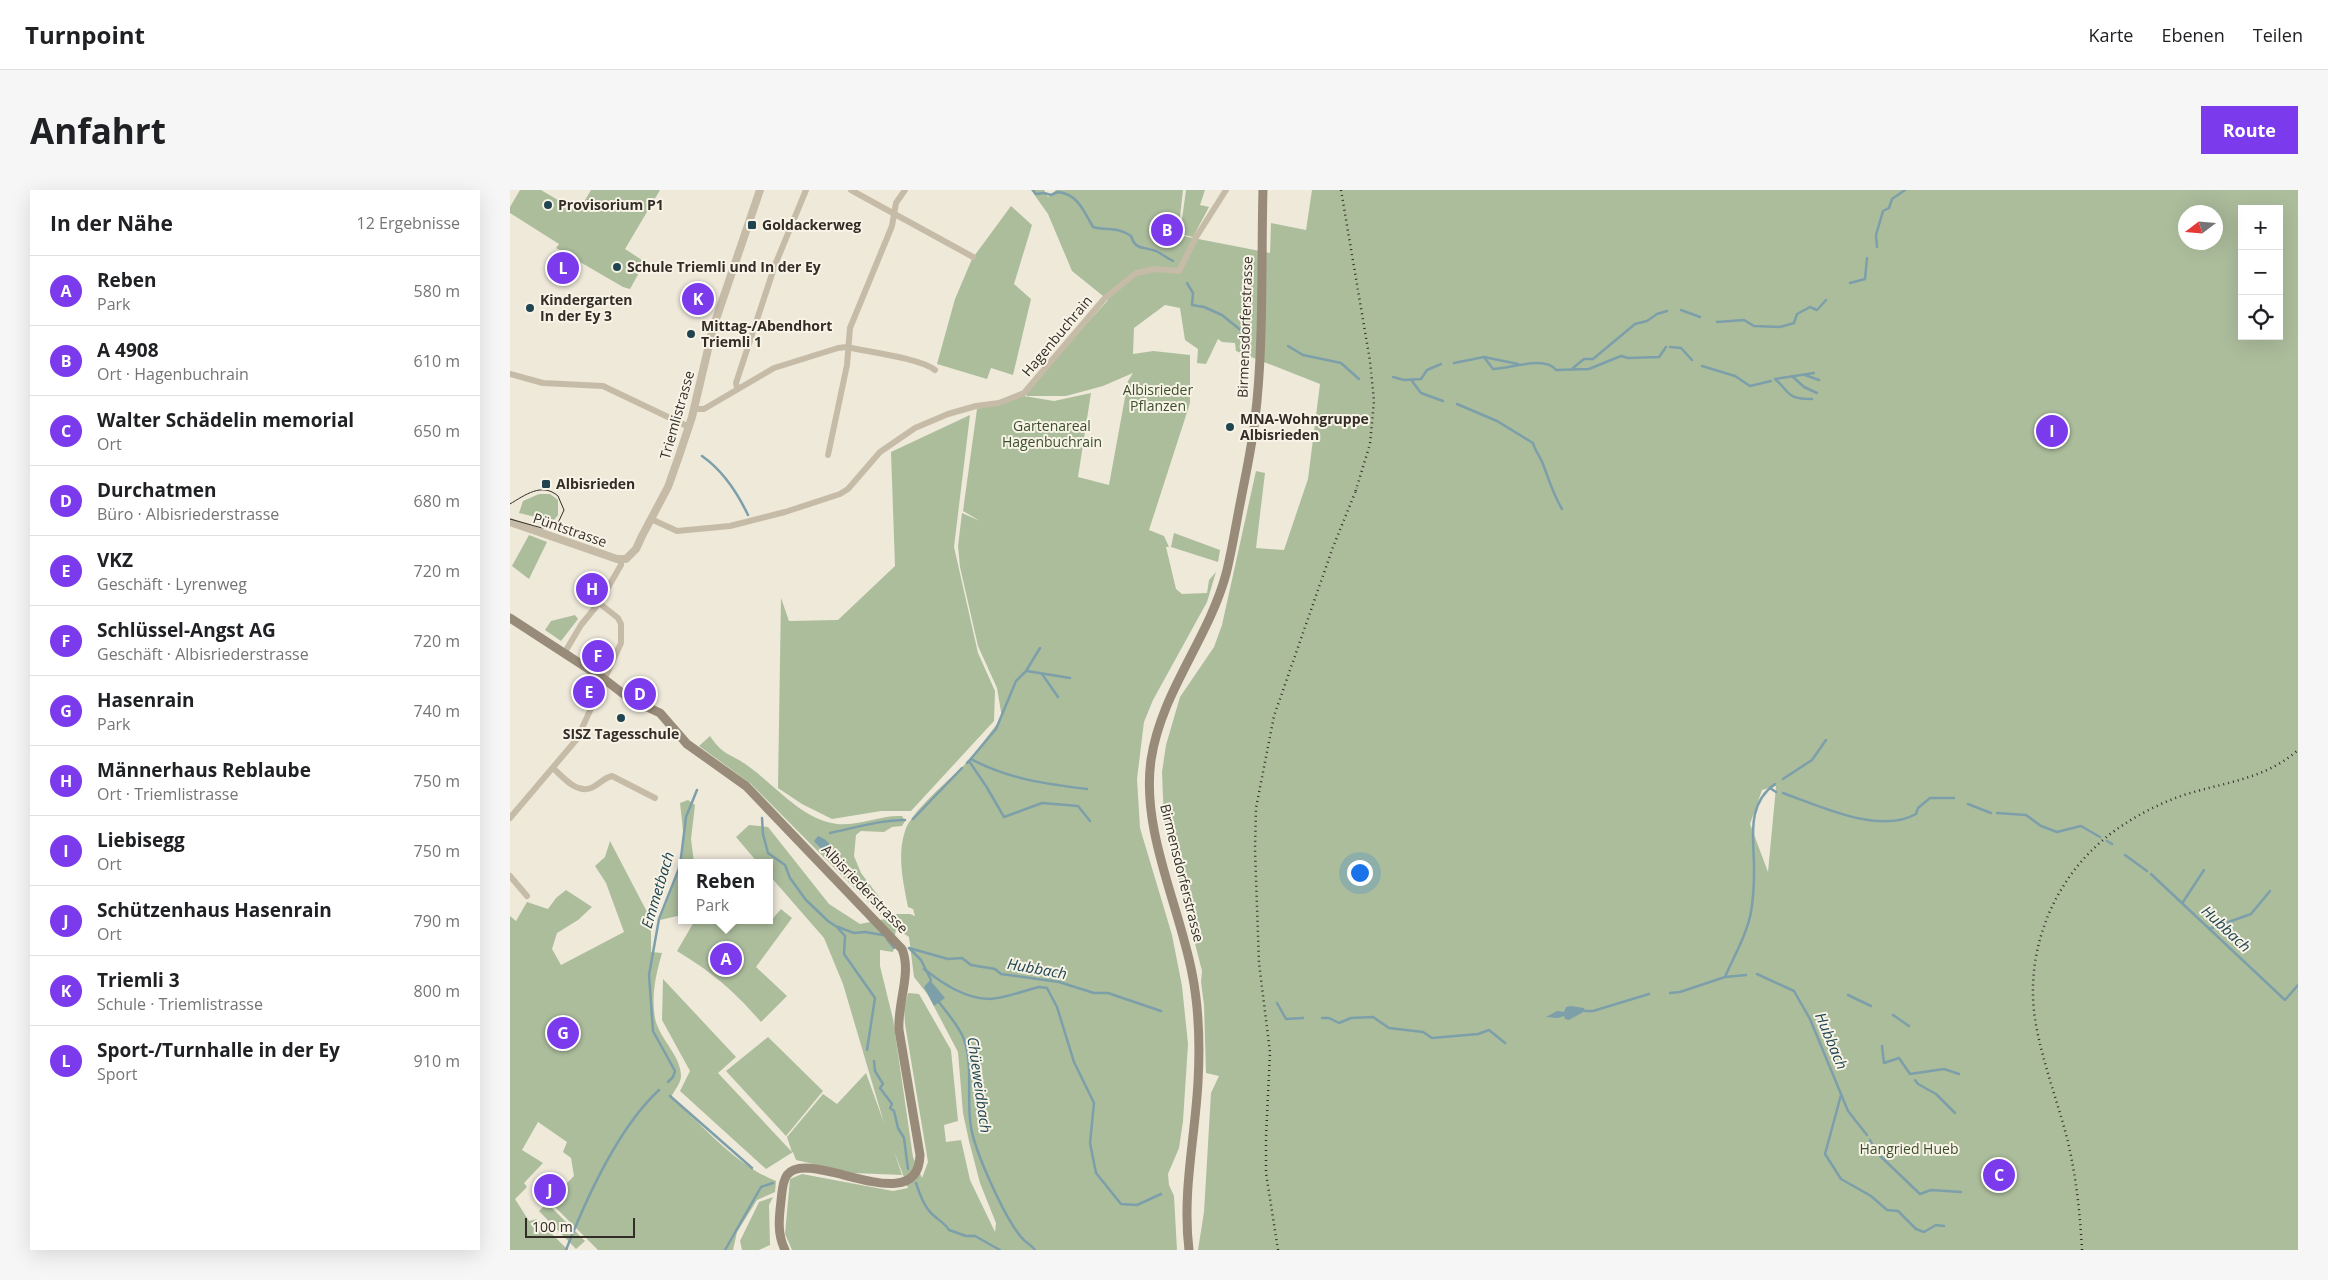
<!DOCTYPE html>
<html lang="de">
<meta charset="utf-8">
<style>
:root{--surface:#fff;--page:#f6f6f6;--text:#202124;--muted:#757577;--line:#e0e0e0;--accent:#7c3aed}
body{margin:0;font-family:"Open Sans",sans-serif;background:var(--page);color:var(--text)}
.controls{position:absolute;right:15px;top:15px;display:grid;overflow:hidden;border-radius:0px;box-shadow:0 5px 20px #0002}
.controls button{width:45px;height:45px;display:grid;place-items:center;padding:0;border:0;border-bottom:1px solid var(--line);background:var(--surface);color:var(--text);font:25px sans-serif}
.compass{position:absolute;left:1668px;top:15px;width:45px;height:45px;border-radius:50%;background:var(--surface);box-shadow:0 5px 20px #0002;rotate:254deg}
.scale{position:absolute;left:15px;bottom:12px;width:110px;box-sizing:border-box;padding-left:5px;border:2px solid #332d27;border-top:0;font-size:14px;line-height:18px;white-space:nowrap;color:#332d27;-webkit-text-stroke:4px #f7f3e6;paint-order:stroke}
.you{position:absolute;left:849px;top:682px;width:18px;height:18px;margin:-12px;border:4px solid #fff;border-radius:50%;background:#1a73e8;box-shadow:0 0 0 8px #1a73e833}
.badge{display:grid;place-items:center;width:32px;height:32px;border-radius:50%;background:var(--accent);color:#fff;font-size:16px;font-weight:700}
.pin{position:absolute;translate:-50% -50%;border:2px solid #fff;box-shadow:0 1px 5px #0006}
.popup{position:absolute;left:168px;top:669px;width:95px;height:65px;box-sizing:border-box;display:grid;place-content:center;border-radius:0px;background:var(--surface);filter:drop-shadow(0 1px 4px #0005);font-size:16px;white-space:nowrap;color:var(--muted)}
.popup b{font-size:19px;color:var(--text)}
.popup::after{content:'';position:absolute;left:50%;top:100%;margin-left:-10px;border:10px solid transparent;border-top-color:var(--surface)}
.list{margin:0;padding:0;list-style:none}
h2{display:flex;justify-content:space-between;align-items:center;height:65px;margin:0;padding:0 20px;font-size:21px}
h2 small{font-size:16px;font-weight:400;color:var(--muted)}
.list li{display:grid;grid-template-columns:32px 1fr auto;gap:15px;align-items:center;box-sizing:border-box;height:70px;padding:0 20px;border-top:1px solid var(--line)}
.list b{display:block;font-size:19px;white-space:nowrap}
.list p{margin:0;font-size:16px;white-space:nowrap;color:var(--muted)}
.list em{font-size:16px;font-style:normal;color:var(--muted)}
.icon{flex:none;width:28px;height:28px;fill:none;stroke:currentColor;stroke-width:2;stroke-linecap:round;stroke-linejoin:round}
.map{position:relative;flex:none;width:1788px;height:1060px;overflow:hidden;border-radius:0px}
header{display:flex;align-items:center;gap:30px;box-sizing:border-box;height:70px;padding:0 25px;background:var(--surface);border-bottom:1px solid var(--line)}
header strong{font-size:24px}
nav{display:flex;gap:28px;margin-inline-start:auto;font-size:18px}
.intro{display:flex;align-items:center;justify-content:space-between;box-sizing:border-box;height:120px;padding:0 30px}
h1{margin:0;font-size:35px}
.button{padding:12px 22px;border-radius:0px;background:var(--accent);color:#fff;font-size:18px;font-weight:700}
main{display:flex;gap:30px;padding:0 30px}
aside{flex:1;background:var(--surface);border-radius:0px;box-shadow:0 5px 20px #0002}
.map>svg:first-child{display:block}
</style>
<header>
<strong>Turnpoint</strong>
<nav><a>Karte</a><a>Ebenen</a><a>Teilen</a></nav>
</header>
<div class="intro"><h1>Anfahrt</h1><a class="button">Route</a></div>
<main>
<aside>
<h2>In der Nähe<small>12 Ergebnisse</small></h2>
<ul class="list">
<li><span class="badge">A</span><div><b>Reben</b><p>Park</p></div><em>580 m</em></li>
<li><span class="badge">B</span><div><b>A 4908</b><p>Ort · Hagenbuchrain</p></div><em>610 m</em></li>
<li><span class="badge">C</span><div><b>Walter Schädelin memorial</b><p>Ort</p></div><em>650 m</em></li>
<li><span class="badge">D</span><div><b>Durchatmen</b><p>Büro · Albisriederstrasse</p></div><em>680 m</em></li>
<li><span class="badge">E</span><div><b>VKZ</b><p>Geschäft · Lyrenweg</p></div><em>720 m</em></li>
<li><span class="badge">F</span><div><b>Schlüssel-Angst AG</b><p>Geschäft · Albisriederstrasse</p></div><em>720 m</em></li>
<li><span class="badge">G</span><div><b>Hasenrain</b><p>Park</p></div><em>740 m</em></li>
<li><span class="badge">H</span><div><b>Männerhaus Reblaube</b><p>Ort · Triemlistrasse</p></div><em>750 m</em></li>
<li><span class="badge">I</span><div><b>Liebisegg</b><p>Ort</p></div><em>750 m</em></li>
<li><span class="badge">J</span><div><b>Schützenhaus Hasenrain</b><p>Ort</p></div><em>790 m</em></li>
<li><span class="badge">K</span><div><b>Triemli 3</b><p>Schule · Triemlistrasse</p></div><em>800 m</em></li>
<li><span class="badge">L</span><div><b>Sport-/Turnhalle in der Ey</b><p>Sport</p></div><em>910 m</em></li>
</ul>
</aside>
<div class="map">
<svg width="1788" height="1060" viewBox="0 0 1788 1060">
<rect width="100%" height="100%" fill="#efe9da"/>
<g fill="#acbd9c" fill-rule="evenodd">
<polygon points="10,0 31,0 68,22 81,0 150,0 115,59 135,72 120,99 113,97 46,58 49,54 0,23 0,17"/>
<path d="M 521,0 L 534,0 L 538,7 L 546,0 L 673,0 L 668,45 L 760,63 L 761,33 L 796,40 L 802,0 L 1788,0 L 1788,1060 L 688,1060 L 694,1022 L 701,903 L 709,886 L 696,883 L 694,815 L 691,792 L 692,781 L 654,632 L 652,582 L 656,555 L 670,507 L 704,457 L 712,435 L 746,281 L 755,283 L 746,358 L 774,360 L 798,289 L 810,194 L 726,161 L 725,153 L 712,152 L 708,149 L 696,174 L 687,173 L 688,159 L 675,150 L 670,118 L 655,115 L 624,138 L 623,164 L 643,161 L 680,165 L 680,213 L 639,340 L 654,346 L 659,357 L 656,357 L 666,399 L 672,404 L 697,403 L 699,390 L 706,382 L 697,412 L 643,510 L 634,532 L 627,589 L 630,638 L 662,745 L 672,796 L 678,854 L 673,931 L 669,958 L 658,984 L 659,995 L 664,1006 L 667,1060 L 282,1060 L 275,1044 L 280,989 L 292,984 L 383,1001 L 398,998 L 384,961 L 392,985 L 343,983 L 286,970 L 283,962 L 256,979 L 170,901 L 180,881 L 152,830 L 153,789 L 226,867 L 208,883 L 282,962 L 277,947 L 313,904 L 327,914 L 356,883 L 374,933 L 333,794 L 314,748 L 260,686 L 260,673 L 248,673 L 226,647 L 239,635 L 258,637 L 319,714 L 350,734 L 375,729 L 240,593 L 189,556 L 200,546 C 214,567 221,563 238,576 C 266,596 292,630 327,634 C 349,636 370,625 392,626 L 395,631 L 392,636 L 382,637 L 374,642 L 351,641 L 346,645 L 344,666 L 351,683 L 382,724 L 400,724 L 405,726 L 403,719 L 398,717 C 393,691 387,666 395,641 C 401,621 441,589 456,573 C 469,559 480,542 492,528 L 487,498 L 468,456 L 450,377 L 448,356 L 452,323 L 470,331 L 453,321 L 467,219 L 514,206 L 544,211 L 581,203 L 568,287 L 599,295 L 618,191 L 623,183 L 593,196 L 556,206 L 517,206 L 516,204 L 550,163 L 598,110 L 562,81 L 538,24 ZM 1732,19 L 1769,19 L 1769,146 L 1732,146 ZM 1676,22 L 1706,22 L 1706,52 L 1676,52 ZM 1266,596 L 1266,597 L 1258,682 L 1240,634 L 1252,600 ZM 386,738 L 399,747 L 404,787 L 418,805 L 448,862 L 453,923 L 459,951 L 470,993 L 486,1033 L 485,1042 L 460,990 L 451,950 L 436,952 L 434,935 L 448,931 L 441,860 L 409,804 L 398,803 L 394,819 L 395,834 L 418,972 L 412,988 L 403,967 L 383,829 L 370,776 L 370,760 L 383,762 Z"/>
<polygon points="676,0 695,0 690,15 699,17 683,47 670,44"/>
<polygon points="501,16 522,35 504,94 521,109 503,185 481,178 477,189 427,174 445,109 462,69"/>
<polygon points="460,225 444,357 468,463 485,501 484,531 401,621 371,621 322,629 292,614 268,598 271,408 279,431 328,430 385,376 381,262"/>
<polygon points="29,304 40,304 48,310 48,325 44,330 35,333 34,329 9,323 13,311"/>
<polygon points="664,343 710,360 708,372 661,357"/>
<polygon points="19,345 37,352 19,389 2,376"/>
<polygon points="65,425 68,429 51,451 35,440 41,431"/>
<polygon points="178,610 185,615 181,649 184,673 172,673 172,725 150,730 171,676 174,649 170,613"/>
<path d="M 100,651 L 136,720 L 145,728 L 141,740 L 141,762 L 152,763 C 146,784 141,805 145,828 C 149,849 171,865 171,886 C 171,893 164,901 161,907 C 192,935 228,977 266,991 L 265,1002 L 247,1010 L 227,1042 L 223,1060 L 88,1060 L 39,1011 L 64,986 L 61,968 L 53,962 L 57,952 L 28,932 L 12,960 L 33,973 L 14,993 L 17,997 L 5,1009 L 19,1031 L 27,1029 L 58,1060 L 0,1060 L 0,726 L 6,731 L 17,712 L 38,719 L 46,708 L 56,700 L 82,717 L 68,730 L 47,743 L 42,759 L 51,775 L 114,742 L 96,693 L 85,676 L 95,667 Z"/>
<path d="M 271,719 L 282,728 L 246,777 L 277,806 L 251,832 C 222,799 203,783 167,761 L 185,730 L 252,730 L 258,734 Z"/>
<polygon points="258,847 313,901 276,946 216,881"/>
<polygon points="263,1007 259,1015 260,1055 249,1060 232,1060 230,1051 249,1012"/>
<polygon points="37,1013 75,1051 66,1059 29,1021"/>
</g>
<g fill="#7c9faa">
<path d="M 308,646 C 315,649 319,651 321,659 L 316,664 L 304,651 Z"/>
<polygon points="420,790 435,808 424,816 414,797"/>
<polygon points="1061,816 1074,818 1075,821 1059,830 1055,829 1054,826 1048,828 1036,827 1047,821 1054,822 1056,817"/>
</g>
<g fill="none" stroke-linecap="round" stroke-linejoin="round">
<g stroke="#7c9faa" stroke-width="2.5">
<path d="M 523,0 L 526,4 L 534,3 L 541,5 L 548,2 C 568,4 574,22 583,37 C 598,41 606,36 621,46 C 626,61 633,56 646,61 C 652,64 657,68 663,71"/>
<polyline points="1367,57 1366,45 1373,21 1379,18 1382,9 1395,0"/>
<polyline points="677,93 683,103 682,115 694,117 712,125 733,142"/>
<polyline points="1340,93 1355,89 1357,68"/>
<polyline points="1171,120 1190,127"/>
<polyline points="1207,132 1234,130 1244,136 1270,137 1284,133 1287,124 1300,117 1307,120 1316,110"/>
<polyline points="778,156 793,165 831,173 849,189"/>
<polyline points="1160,157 1171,158 1182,170"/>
<polyline points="974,167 1008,174"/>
<path d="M 944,173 L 974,167 L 983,179 C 1000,179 1034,165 1046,180 L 1079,179 L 1111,166 L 1118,168 L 1149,167 L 1156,157"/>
<polyline points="1192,176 1225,186 1240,196 1261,191"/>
<polyline points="1063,178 1074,169 1083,169 1125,134 1137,131 1147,124 1157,121"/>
<polyline points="1295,185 1309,190"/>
<polyline points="1282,186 1294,197 1307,203"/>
<polyline points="883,187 894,190 911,189 917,180 931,174"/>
<polyline points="902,191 911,203 933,211"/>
<path d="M 1302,209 C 1276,209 1281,203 1265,189 L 1304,183"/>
<path d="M 947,214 L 987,231 L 1023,253 C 1025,261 1030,266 1033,274 C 1039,290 1043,304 1052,319"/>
<path d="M 192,266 C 212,280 228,304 238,325"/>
<polyline points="517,481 560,488"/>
<polyline points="532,484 548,507"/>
<path d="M 461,569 C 498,589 536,594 577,599"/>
<polyline points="459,571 486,539 506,491 516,481 530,458"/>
<polyline points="457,573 459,571 476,596 494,627 532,613 568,616 580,631"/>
<polyline points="1273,589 1302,570 1316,550"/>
<polyline points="1260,598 1266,602"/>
<path d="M 1273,603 C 1310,616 1369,645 1406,624 L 1408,618 L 1420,608 L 1444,608"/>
<polyline points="1458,614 1481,623"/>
<polyline points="1487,623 1516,625 1531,636 1547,642 1571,636 1590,647"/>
<polyline points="252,628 253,644 258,663 275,675 280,688 296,710 318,731 327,737 335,746 334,764 365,808 357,860"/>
<polyline points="403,629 452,578"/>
<path d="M 320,643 C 345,638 369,630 395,630"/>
<polyline points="1597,651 1602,654"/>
<polyline points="1615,665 1637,681"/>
<polyline points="1641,684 1775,810 1788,795"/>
<polyline points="1673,712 1694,680"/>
<polyline points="328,737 344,743 355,742 373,745"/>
<polyline points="1699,739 1741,724 1760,701"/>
<polyline points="377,749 384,758"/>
<polyline points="399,758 438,769 452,768 461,775 485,779 491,784 549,792 584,803 598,803 651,821"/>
<polyline points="400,759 411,770 421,790"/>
<path d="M 414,779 C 432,793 455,809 480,809 C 495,808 513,801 529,797 L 537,798 L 547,817 L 564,872 L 584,913 L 580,953 L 586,983 L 611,1014 L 627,1015 L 651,1004"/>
<polyline points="1247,784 1284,801 1300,829 1338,921 1357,945"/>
<path d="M 1215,787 C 1224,766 1237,744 1241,722 C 1243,710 1244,696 1244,683 C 1245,652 1234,616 1265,594"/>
<polyline points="1160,803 1170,802 1215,787 1236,785"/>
<polyline points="1338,805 1361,816"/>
<path d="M 429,812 C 437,823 448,835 453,847 C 464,874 456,908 461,937 C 465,962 495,1029 512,1048 C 516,1053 521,1054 525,1060"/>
<polyline points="767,813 776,829 793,828"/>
<polyline points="1075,821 1083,821 1139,804"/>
<polyline points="1383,825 1399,836"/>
<polyline points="812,828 819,828 829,833 841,828 863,827 879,838 913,842 922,848 968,844 979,840 995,853"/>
<polyline points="1372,856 1374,873 1389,868 1400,884 1434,879 1449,884"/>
<polyline points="364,871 365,881 373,894 370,898 382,914 380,918 384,921 388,938 394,948 398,979"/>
<polyline points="1405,890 1408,894 1426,904 1445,923"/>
<polyline points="158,892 163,887 165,881 143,841 139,785 149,729 170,676 176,627 187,600"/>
<polyline points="1331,905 1315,964 1331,989 1361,1006 1377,1020 1388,1021 1406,1039 1414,1042 1426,1035 1434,1036"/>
<polyline points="160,906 242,978"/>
<polyline points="1360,950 1365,961 1410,1004 1421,1000 1451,1002"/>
<path d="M 406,993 C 410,1005 414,1016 422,1024 C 427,1029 436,1034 439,1040 L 456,1046 L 465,1046 L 490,1060"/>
<path d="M 56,1060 C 76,1009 109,937 149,900"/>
<polyline points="215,1060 251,997 263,993"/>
</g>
<g stroke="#c6bba7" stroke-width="6">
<polyline points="341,0 463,67"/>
<polyline points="0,184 33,193 93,196 179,237"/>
<polyline points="227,198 226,193 265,75 296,0"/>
<path d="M 184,219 L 194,219 L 264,178 L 328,158 L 337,157 C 358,162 409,168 425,180"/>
<polyline points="318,265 337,175 340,138 382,36 386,13 395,0"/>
<polyline points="141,329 167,341 220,336 275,322 330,304 338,299 370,262 405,238 438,224 466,216 489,213 514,203 594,109 626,83 645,79 669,81 685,49 716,0"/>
<polyline points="55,462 71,435 89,413 111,375 111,370"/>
<path d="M 43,578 C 52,586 66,604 81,598 C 89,595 93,588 102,586 L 145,608"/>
<polyline points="0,628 67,549 111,453 111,434 108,428 89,413"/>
<polyline points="0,686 17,706"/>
</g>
<polyline stroke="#c6bba7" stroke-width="8" points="0,332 107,369 116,369 126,359 132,346 158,297 169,266 182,227 203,138 250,0"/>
<g stroke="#998b79" stroke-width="9">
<path d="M 0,428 L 94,489 L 120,509 L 150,523 L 177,554 L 236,596 L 392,759 C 402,783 387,814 389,840 L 410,965 C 408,1032 299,956 277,985 C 272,992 272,1003 271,1011 C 269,1028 267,1044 275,1060"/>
<path d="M 679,1060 C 672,1003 685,948 688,892 C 690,856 689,818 682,783 C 669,715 631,640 641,570 C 651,502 698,450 716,384 C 722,360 726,334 731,309 C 736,283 742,256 745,229 C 754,156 751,74 753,0"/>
</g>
<path stroke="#332d27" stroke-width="1" d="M 0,314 C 15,305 32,292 48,306 L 54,320 L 48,333 L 39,337 L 32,338 L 0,329"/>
<g stroke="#332d27" stroke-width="2.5" stroke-dasharray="1 4" stroke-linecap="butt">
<polyline points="831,0 860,171 864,211 860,254 845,303"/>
<polyline points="768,1060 756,983 756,947 760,862 749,773 745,660 746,618 764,526 823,357 847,298"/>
<path d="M 1572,1060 C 1570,1022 1566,985 1557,948 C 1547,910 1533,873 1526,835 C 1512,758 1547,678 1613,635 C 1631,623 1653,612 1674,605 C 1714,592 1754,590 1788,560"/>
</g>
</g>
<g fill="#204551" stroke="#f7f3e6" stroke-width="2">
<circle cx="38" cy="15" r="5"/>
<rect x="237" y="30" width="10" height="10" rx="2.5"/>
<circle cx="107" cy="77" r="5"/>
<circle cx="20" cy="118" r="5"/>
<circle cx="181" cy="144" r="5"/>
<circle cx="720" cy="237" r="5"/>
<rect x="31" y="289" width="10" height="10" rx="2.5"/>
<circle cx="111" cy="528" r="5"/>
</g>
<g text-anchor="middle" stroke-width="4" stroke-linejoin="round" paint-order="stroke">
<g font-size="14" font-weight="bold" fill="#332d27" stroke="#f7f3e6" text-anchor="start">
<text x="48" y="20">Provisorium P1</text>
<text x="252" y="40">Goldackerweg</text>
<text x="117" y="82">Schule Triemli und In der Ey</text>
<text x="30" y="115">Kindergarten<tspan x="30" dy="16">In der Ey 3</tspan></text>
<text x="191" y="141">Mittag-/Abendhort<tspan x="191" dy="16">Triemli 1</tspan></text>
<text x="730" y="234">MNA-Wohngruppe<tspan x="730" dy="16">Albisrieden</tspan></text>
<text x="46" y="299">Albisrieden</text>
<text x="111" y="549" text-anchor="middle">SISZ Tagesschule</text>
</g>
<g font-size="14" fill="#332d27" stroke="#f7f3e6">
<text transform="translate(735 137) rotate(-88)" y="5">Birmensdorferstrasse</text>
<text transform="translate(547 146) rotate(-50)" y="5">Hagenbuchrain</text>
<text transform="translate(167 225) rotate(-74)" y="5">Triemlistrasse</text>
<text transform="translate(60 340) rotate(19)" y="5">Püntstrasse</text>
<text transform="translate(672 683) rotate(76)" y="5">Birmensdorferstrasse</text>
<text transform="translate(355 699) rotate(46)" y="5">Albisriederstrasse</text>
</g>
<g font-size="14" fill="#3c4f2d" stroke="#f7f3e6">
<text x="648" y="205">Albisrieder<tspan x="648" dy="16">Pflanzen</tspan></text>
<text x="542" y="241">Gartenareal<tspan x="542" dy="16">Hagenbuchrain</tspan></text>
<text x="1399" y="964">Hangried Hueb</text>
</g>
<g font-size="15" font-style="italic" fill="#204551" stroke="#f7f3e6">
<text transform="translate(148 700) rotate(-73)" y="5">Emmetbach</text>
<text transform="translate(1716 739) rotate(43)" y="5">Hubbach</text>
<text transform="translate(527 779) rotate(10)" y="5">Hubbach</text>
<text transform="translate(1321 851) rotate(67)" y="5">Hubbach</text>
<text transform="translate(469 895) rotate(82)" y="5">Chüeweidbach</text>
</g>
</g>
</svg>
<div class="controls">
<button>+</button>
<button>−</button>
<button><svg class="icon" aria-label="locate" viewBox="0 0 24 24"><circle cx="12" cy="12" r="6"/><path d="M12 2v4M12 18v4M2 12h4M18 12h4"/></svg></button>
</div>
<svg class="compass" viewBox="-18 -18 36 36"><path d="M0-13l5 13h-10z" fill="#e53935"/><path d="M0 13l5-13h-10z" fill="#757577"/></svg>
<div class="scale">100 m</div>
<div class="you"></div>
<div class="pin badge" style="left:216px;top:769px">A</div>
<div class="popup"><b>Reben</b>Park</div>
<div class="pin badge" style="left:657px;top:40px">B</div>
<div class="pin badge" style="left:1489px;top:985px">C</div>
<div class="pin badge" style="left:130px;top:504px">D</div>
<div class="pin badge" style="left:79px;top:502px">E</div>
<div class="pin badge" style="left:88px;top:466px">F</div>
<div class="pin badge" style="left:53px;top:843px">G</div>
<div class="pin badge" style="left:82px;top:399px">H</div>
<div class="pin badge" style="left:1542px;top:241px">I</div>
<div class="pin badge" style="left:40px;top:1000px">J</div>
<div class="pin badge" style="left:188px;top:109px">K</div>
<div class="pin badge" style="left:53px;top:78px">L</div>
</div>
</main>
